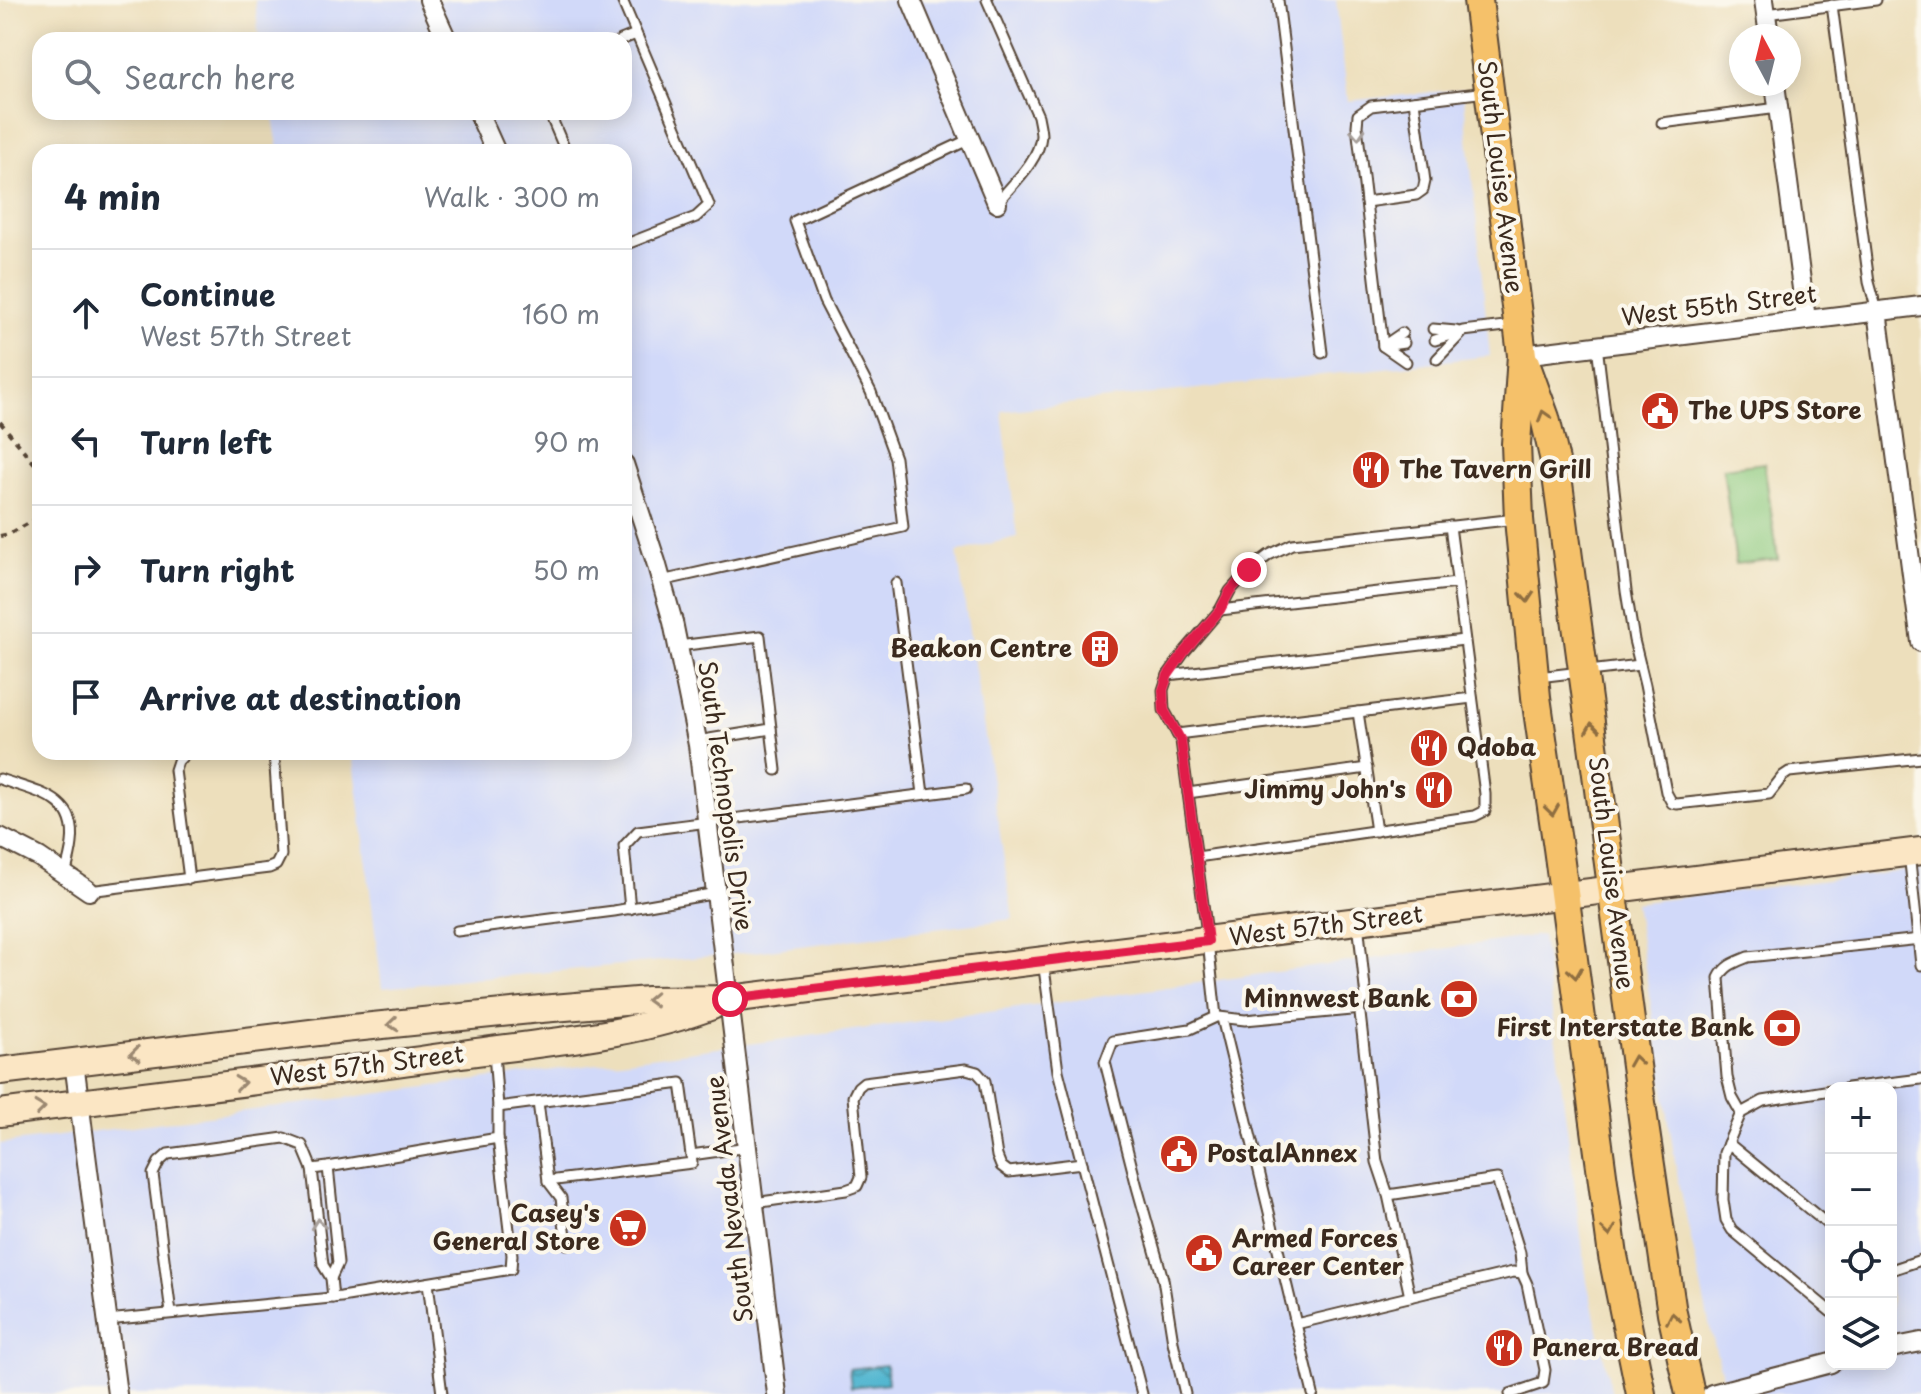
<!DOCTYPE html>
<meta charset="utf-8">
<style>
:root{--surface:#fff;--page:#f6f6f7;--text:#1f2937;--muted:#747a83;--line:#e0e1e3}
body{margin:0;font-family:"Playpen Sans",sans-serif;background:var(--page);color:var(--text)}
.controls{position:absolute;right:24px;bottom:24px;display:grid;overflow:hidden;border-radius:16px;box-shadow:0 4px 20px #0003}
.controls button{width:72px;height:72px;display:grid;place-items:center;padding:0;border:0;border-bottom:2px solid var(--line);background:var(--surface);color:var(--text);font:40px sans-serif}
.compass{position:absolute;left:1729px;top:24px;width:72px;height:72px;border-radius:50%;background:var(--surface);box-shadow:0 4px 20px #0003;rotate:353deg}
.stop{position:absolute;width:24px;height:24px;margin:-18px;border:6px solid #e11d48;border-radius:50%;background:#fff}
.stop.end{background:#e11d48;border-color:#fff;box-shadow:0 2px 8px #0008}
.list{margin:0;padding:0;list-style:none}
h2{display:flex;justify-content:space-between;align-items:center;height:104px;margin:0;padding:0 32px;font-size:34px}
h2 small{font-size:26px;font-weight:400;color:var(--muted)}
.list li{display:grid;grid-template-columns:52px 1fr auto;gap:24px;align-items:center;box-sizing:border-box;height:128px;padding:0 32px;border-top:2px solid var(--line)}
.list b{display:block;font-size:30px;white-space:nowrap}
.list p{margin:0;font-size:26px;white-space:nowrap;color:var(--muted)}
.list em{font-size:26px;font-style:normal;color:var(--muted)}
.icon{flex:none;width:44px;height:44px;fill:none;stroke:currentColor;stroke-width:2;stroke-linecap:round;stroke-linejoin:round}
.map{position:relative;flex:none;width:1921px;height:1394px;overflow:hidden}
.search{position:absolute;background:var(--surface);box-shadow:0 4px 20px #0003;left:32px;top:32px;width:600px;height:88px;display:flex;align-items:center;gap:20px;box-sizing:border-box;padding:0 28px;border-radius:24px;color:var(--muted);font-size:30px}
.panel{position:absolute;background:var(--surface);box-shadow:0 4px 20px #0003;left:32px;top:144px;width:600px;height:616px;border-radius:24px}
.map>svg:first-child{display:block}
</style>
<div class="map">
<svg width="1921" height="1394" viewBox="0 0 1921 1394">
<defs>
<pattern id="water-waves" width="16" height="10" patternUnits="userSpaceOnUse" patternTransform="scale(2)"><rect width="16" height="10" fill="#51b6d0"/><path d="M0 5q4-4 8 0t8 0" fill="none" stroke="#4494a8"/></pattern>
</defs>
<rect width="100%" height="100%" fill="#fbf7ec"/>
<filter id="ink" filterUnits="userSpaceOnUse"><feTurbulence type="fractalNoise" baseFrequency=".0125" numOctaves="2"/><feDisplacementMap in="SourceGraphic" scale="16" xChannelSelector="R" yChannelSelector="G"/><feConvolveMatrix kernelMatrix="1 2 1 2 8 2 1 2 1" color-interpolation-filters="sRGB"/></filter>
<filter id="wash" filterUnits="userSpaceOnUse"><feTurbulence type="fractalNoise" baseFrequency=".006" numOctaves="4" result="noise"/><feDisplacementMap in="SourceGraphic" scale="32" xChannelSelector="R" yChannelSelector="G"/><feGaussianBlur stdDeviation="1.8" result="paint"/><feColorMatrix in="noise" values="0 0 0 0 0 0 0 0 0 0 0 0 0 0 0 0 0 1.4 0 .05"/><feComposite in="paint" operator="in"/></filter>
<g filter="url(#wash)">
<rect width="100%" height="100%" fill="#eddfbc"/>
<g fill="#d1d9f9" fill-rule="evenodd">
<polygon points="255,0 1336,0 1348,101 1463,89 1490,356 1002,411 1017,537 957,552 1013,919 753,952 382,988 353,752 624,752 624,152 279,152 272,112 624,112 624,40 259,40"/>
<path d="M 1921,869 L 1921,1394 L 1727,1394 L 1710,1328 L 1676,1168 L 1635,903 ZM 1831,1088 L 1891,1088 L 1891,1364 L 1831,1364 Z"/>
<polygon points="1542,935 1587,1281 1612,1394 0,1394 0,1144 1033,1006"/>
</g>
<polygon fill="#8eca7f" stroke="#647a4e" stroke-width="2" points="1764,463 1778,559 1736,564 1723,468"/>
<polygon fill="url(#water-waves)" stroke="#467077" stroke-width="2" points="886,1365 888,1383 851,1387 849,1369"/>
</g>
<g filter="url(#ink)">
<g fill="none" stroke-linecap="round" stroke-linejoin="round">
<defs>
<g id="service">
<polyline points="622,0 709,205 696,217 624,245"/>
<path d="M 987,0 L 1038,116 C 1039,122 1041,129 1041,136 C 1039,161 1012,184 997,203"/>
<polyline points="1278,0 1322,353"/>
<polyline points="1832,5 1869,282 1877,311"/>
<polyline points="1766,14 1876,0"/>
<polyline points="621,40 636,34"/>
<polyline points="549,112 566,152"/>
<polyline points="1662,123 1778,108"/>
<polyline points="1366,202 1416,195 1423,190 1425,181 1414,101"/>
<polyline points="1433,329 1456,331"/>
<polyline points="1435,340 1463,331 1514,325"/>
<polyline points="1404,343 1383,346 1357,126 1358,115 1371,106 1486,92"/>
<polyline points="1386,344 1402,333"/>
<polyline points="1597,345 1626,591 1634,640 1645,685 1666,792 1672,803 1677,804 1769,794 1783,776 1789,772 1921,758"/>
<polyline points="1383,346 1406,362"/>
<polyline points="1437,359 1461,334"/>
<polyline points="661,581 903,527 895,458 871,392 824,301 795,221 970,139"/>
<polyline points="896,583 923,794"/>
<polyline points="1220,610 1457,583"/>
<polyline points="678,646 760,636 776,770"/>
<polyline points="1168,675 1464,640"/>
<polyline points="1538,677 1640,665"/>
<polyline points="1177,734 1358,712"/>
<polyline points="697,741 771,729"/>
<polyline points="187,752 178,761 175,770 189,879"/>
<path d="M 0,779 C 35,792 78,796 72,843 C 71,853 68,864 65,874"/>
<polyline points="1188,793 1367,768"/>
<polyline points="1376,831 1358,712 1472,698"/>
<polyline points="1909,853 1921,965"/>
<polyline points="1197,857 1475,816 1485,811 1485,794 1450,526"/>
<polyline points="89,891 269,868 276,865 281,855 274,752"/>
<polyline points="630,909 624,846 638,831 966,789"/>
<polyline points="457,931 614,911 717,893"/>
<polyline points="1043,961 1058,1071 1142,1394"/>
<polyline points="1359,1005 1377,1162 1388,1195 1497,1179 1520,1253 1522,1273"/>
<polyline points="1219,1017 1245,1020 1352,1010 1366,998 1358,922"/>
<polyline points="1222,1018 1313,1394"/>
<polyline points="494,1053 498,1107 681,1083 691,1155 748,1147"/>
<polyline points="1847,1088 1921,1079"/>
<polyline points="1831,1090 1763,1101 1741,1113 1724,1153 1723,1200 1726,1220 1732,1230 1831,1312"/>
<polyline points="538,1102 548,1181 692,1163 691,1155"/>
<path d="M 1741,1113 L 1732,1097 L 1727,1077 L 1719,978 C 1725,965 1736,962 1748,957 L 1921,939"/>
<polyline points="1728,1143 1831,1227"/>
<polyline points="328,1167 338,1263 331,1278"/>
<polyline points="312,1169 323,1265 331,1278 333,1298"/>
<polyline points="548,1181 561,1198 567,1244"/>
<polyline points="1388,1195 1410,1297"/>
<polyline points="754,1203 846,1190 857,1186 861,1177 853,1097 858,1087 864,1082 966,1069 977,1072 985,1081 997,1156 1001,1166 1009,1172 1082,1163"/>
<polyline points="1891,1270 1921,1260"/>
<polyline points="428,1283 442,1394"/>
<polyline points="171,1313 153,1174 159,1162 168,1154 284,1138 302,1145 312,1169 328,1167 498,1138 498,1107"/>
<polyline points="107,1320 341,1297 511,1269 512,1255 498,1138"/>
<polyline points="1296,1324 1513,1272 1522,1273 1527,1284 1545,1370 1543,1383 1510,1394"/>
<polyline points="1185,1394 1173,1342 1163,1279 1137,1187 1105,1062 1113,1041 1190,1029 1216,1017 1208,941 1181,741 1164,710 1163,690 1168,675 1185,651 1220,610 1230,591 1249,570 1269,555 1292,544 1516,519"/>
</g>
<g id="minor">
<polyline points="429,0 447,40"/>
<polyline points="911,0 997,203"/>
<polyline points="1764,0 1769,36"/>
<polyline points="1775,84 1806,319"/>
<polyline points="478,112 496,152"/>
<polyline points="1877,311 1921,642"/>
<polyline points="1522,355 1921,306"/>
<polyline points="624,464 656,562 673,622 698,745 777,1394"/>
<polyline points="0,837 39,857 89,891"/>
<polyline points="74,1062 117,1394"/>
<polyline points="1891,1348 1921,1342"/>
<polyline points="1712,1394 1831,1363"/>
</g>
<g id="secondary">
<polyline points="0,1071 343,1029 541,1009 648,1000 730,999 1921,851"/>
<path d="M 0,1113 C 154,1093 309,1076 462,1054 C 546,1042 633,1036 712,1006"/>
</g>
<g id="primary">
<polyline points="1478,0 1522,355 1516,444 1519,519 1536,697 1558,848 1613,1256 1641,1394"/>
<polyline points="1525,363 1545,418 1555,461 1644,1125 1672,1313 1690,1394"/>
</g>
</defs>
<use href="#service" stroke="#564536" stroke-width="13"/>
<use href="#minor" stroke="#564536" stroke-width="22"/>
<use href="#secondary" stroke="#564536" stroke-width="30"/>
<use href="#primary" stroke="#564536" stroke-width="32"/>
<g stroke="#564536" stroke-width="4" stroke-dasharray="6 6" stroke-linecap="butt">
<polyline points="0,422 40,470"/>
<polyline points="0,536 9,534 40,517"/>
</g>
<use href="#service" stroke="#fff" stroke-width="9"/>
<use href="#minor" stroke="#fff" stroke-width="18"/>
<use href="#secondary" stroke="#fbe6c4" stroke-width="26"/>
<use href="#primary" stroke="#f5c16b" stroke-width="28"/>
</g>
<defs><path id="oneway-chevron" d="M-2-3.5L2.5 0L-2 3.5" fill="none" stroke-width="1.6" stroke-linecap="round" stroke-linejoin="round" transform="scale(2)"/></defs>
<g stroke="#a79f9a">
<use href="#oneway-chevron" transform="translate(1358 134) rotate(86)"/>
<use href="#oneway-chevron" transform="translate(318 1224) rotate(-96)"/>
</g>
<g stroke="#8f6e41">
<use href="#oneway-chevron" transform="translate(1544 416) rotate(-107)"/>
<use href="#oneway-chevron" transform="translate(1527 597) rotate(85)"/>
<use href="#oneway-chevron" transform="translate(1592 728) rotate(-97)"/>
<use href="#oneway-chevron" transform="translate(1552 810) rotate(82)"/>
<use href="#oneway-chevron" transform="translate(1575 973) rotate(82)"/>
<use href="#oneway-chevron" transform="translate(1635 1061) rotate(-98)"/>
<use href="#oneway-chevron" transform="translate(1609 1231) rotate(82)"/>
<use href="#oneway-chevron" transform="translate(1673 1318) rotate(-100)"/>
</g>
<g stroke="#9b8871">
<use href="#oneway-chevron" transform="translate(652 1000) rotate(178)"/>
<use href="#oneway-chevron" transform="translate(393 1024) rotate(174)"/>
<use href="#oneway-chevron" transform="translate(135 1054) rotate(173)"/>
<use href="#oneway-chevron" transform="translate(240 1083) rotate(-7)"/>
<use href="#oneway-chevron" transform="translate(40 1108) rotate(-7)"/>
</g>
</g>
<g fill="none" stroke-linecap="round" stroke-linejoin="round" filter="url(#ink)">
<polyline stroke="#e11d48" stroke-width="10" points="730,999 1208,941 1181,741 1164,710 1163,690 1168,675 1185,651 1220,610 1230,591 1249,570"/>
</g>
<defs>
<symbol id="civic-disc" viewBox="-11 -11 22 22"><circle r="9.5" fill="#c8321e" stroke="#fbf7ec"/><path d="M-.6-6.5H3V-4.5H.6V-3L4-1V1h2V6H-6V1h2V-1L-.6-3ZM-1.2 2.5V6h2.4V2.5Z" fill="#fff"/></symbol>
<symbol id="restaurant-disc" viewBox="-11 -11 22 22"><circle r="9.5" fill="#c8321e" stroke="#fbf7ec"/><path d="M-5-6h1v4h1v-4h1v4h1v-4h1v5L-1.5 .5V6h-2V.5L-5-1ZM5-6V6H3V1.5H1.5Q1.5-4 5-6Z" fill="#fff"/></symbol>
<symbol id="building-disc" viewBox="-11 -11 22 22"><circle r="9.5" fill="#c8321e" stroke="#fbf7ec"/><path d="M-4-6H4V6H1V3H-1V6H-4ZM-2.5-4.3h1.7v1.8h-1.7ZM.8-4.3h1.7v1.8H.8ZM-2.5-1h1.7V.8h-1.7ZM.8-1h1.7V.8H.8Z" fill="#fff"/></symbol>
<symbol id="bank-disc" viewBox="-11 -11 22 22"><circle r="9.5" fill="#c8321e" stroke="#fbf7ec"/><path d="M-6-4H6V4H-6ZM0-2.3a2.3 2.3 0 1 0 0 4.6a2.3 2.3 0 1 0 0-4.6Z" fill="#fff"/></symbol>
<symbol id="supermarket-disc" viewBox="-11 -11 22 22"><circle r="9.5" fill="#c8321e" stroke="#fbf7ec"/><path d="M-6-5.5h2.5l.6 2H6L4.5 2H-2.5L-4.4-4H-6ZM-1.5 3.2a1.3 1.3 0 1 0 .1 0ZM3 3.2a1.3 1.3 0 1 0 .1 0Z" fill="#fff"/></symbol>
</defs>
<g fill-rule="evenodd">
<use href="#civic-disc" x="1638" y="389" width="44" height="44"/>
<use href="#restaurant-disc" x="1349" y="448" width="44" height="44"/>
<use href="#building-disc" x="1078" y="627" width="44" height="44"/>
<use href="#restaurant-disc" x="1407" y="726" width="44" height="44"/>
<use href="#restaurant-disc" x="1412" y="768" width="44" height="44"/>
<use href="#bank-disc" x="1437" y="977" width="44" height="44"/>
<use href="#bank-disc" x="1760" y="1006" width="44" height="44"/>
<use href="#civic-disc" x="1157" y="1132" width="44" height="44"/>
<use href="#supermarket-disc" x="606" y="1206" width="44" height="44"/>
<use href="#civic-disc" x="1182" y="1231" width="44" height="44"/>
<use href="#restaurant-disc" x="1482" y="1326" width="44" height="44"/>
</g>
<g text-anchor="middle" stroke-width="8" stroke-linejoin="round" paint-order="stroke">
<g font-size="24" fill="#3b2a1e" stroke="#fbf7ec">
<text transform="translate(1500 177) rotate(83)" y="8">South Louise Avenue</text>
<text transform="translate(1719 306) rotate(-7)" y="8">West 55th Street</text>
<text transform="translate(725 796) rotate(82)" y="8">South Technopolis Drive</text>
<text transform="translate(1611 873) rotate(83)" y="8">South Louise Avenue</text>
<text transform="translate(1326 926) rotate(-7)" y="8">West 57th Street</text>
<text transform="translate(367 1066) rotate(-7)" y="8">West 57th Street</text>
<text transform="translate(730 1199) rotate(-97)" y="8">South Nevada Avenue</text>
</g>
<g font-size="24" font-weight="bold" fill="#3b2a1e" stroke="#fbf7ec" text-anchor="start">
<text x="1688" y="419">The UPS Store</text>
<text x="1399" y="478">The Tavern Grill</text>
<text x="1072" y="657" text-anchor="end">Beakon Centre</text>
<text x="1457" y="756">Qdoba</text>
<text x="1406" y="798" text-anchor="end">Jimmy John's</text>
<text x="1431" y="1007" text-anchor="end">Minnwest Bank</text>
<text x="1754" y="1036" text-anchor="end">First Interstate Bank</text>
<text x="1207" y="1162">PostalAnnex</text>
<text x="600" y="1222" text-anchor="end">Casey's<tspan x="600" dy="28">General Store</tspan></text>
<text x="1232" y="1247">Armed Forces<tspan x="1232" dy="28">Career Center</tspan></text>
<text x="1532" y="1356">Panera Bread</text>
</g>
</g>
</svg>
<div class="controls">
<button>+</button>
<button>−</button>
<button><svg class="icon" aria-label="locate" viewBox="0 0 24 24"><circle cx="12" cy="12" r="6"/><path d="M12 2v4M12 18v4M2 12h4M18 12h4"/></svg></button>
<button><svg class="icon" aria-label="layers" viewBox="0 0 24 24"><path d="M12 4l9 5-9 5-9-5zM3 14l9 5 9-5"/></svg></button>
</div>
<svg class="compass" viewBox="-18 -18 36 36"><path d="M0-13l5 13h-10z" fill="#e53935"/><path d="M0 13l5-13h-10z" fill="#747a83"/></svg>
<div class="stop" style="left:730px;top:999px"></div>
<div class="stop end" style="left:1249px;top:570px"></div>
<div class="search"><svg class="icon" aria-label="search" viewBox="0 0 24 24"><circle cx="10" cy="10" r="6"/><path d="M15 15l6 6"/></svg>Search here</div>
<section class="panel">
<h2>4 min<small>Walk · 300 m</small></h2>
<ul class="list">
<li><svg class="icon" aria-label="ahead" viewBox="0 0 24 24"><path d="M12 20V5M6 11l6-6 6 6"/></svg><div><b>Continue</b><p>West 57th Street</p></div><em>160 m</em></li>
<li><svg class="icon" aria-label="left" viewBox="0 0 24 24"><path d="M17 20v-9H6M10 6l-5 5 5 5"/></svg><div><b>Turn left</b></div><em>90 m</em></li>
<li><svg class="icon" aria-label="right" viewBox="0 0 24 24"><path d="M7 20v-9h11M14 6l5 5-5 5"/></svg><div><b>Turn right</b></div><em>50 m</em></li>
<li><svg class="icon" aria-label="arrive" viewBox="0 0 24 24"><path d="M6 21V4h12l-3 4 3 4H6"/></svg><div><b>Arrive at destination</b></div></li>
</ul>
</section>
</div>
